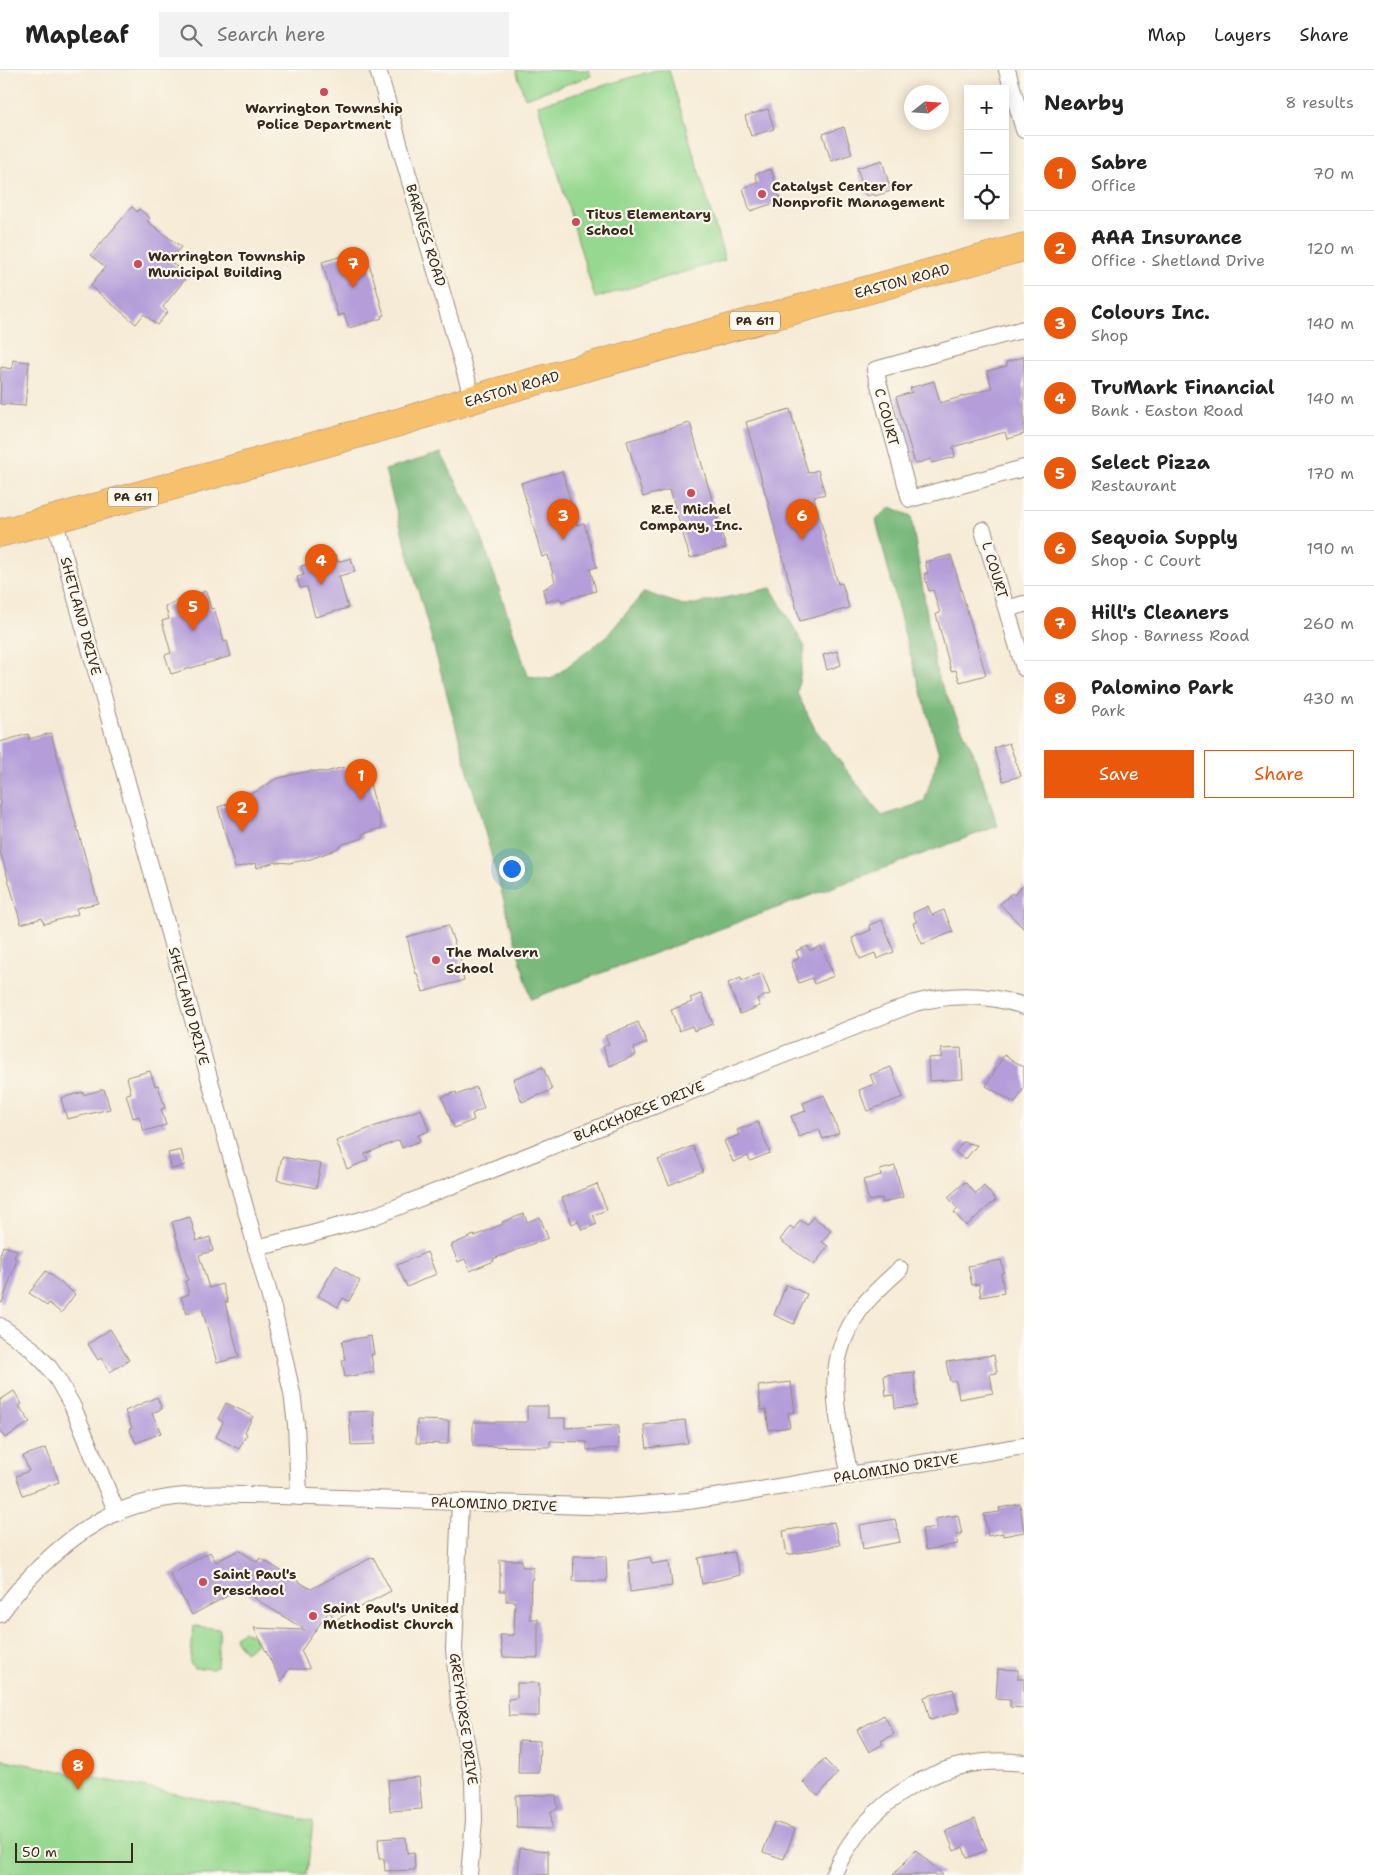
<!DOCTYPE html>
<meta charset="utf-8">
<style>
:root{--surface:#fff;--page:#f2f2f2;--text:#222;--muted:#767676;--line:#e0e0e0;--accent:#ea580c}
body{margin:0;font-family:"Shantell Sans",sans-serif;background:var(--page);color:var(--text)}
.controls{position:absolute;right:15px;top:15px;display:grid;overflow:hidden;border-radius:0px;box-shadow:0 2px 12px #0003}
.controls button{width:45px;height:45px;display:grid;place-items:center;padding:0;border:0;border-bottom:1px solid var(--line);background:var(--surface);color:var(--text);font:25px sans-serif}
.compass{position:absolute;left:904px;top:15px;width:45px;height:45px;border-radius:50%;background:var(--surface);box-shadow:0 2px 12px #0003;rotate:73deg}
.scale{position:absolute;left:15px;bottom:12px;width:118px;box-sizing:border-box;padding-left:5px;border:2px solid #3b2a1e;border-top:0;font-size:14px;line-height:18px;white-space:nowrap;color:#3b2a1e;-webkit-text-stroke:4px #fbf7ec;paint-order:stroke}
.you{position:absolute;left:511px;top:798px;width:18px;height:18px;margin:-12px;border:4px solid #fff;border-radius:50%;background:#1a73e8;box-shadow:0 0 0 8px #1a73e833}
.badge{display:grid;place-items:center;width:32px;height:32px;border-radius:50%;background:var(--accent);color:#fff;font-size:16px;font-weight:700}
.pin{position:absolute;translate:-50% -41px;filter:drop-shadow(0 1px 2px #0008)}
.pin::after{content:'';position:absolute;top:26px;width:18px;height:15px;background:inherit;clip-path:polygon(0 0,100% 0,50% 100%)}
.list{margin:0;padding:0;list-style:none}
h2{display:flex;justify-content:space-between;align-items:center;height:65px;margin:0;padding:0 20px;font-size:21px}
h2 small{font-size:16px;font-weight:400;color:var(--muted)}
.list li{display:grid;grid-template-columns:32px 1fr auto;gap:15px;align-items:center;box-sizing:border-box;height:75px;padding:0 20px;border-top:1px solid var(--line)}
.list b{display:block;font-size:19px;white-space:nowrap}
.list p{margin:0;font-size:16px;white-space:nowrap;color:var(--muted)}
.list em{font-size:16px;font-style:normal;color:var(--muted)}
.actions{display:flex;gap:10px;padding:15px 20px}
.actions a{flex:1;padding:11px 0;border:1px solid var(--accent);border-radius:0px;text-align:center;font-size:18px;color:var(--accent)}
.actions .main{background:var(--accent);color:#fff}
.icon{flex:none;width:28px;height:28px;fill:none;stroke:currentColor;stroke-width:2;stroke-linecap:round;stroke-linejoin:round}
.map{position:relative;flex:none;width:1024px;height:1805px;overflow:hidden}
header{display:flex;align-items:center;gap:30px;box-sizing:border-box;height:70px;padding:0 25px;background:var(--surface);border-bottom:1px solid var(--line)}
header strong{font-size:24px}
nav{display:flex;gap:28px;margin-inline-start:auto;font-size:18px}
.search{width:350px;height:45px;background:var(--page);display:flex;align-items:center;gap:12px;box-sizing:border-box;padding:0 18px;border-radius:0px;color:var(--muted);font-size:19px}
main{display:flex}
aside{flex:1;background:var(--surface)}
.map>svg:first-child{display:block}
</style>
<header>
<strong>Mapleaf</strong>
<div class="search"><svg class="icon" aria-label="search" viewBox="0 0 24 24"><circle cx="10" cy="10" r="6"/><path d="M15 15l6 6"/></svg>Search here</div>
<nav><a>Map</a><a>Layers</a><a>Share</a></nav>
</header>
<main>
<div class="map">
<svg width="1024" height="1805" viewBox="0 0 1024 1805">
<rect width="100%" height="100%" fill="#fbf7ec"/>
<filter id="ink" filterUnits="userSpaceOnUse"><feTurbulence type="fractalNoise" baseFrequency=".02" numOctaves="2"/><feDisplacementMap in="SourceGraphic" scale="10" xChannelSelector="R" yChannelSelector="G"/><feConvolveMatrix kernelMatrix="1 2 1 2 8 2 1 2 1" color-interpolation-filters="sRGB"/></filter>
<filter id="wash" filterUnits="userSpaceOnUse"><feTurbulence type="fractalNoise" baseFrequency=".0096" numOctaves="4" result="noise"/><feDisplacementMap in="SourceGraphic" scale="20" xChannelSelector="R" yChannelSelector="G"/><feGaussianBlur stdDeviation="1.12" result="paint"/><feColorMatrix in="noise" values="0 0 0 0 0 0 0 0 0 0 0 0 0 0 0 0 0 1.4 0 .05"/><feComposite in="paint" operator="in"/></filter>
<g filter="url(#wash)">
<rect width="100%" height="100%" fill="#f6ebd6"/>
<g fill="#96d88f" stroke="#688156">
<polygon points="516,0 589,0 591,6 525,28"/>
<polygon points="656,0 669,0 725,190 595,228 538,35"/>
<polygon points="194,1556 220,1559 217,1596 213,1599 194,1598 190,1593"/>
<polygon points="244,1561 257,1570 256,1574 245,1582 236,1570 235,1566"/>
<polygon points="0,1689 313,1751 307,1805 0,1805"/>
</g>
<polygon fill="#78b87a" stroke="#5a714c" points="441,383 475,447 528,606 551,609 606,567 644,522 686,536 771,518 805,577 797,623 815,659 882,746 924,732 939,684 906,570 876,450 891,437 911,446 937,605 974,684 998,756 531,929 385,400"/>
<g id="blocks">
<g fill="#b49dd9">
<polygon points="768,39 774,59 751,66 745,46"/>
<polygon points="844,57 852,84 831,91 823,64"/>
<polygon points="882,90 891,121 875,126 874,124 866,126 857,98"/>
<polygon points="771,99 781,131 750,141 743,118 758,113 755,104"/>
<polygon points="132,137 137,142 139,139 150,148 147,151 181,177 169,191 188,205 163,237 168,242 157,255 144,244 136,254 90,216 105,197 91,185"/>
<polygon points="365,179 384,245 381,246 382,248 349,258 344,244 338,246 322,192"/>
<polygon points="1024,287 1024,364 1007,369 1005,362 953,377 955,387 932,393 931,389 915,394 896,327 912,322 910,318 934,311 940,333 992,318 987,301 1007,296 1006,292"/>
<polygon points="13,290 29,292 25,336 0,334 1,297 12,299"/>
<polygon points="790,339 808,403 818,400 825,424 814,427 838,514 842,513 849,538 800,551 746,352"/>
<polygon points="690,353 726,478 690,488 670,419 643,427 627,371"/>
<polygon points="562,401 577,455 584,453 597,497 590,499 596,521 561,531 560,528 546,532 543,520 555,512 548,485 542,487 521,413"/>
<polygon points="336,485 338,492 351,488 355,502 339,506 348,538 315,547 307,517 300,518 297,507 304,505 301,496"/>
<polygon points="951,485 986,605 960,612 956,600 951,601 936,544 940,543 933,520 929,521 924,504 928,503 925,492"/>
<polygon points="206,521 211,539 214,538 224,572 227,571 231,586 171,604 165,585 171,583 162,551 169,549 165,536 175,533 175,531"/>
<polygon points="837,581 841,595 827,600 823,585"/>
<polygon points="51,663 98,833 76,838 78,844 44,854 42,848 21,854 0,781 0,672 28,664 29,669"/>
<polygon points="1009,673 1021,706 1003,711 994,678"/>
<polygon points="365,696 382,758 362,764 363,768 343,774 334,780 311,789 290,793 275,792 257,798 256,793 235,798 218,737 238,731 237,727 255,722 276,709 295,704 311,701 326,702 344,697 345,702"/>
<polygon points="1024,815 1024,859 1000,834 1012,823 1014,825"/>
<polygon points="928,836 932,845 944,840 953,862 922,874 913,853 917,852 913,843"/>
<polygon points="882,850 894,882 877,889 875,883 860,889 852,868 871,860 869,855"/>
<polygon points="448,855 461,892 459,893 464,910 423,922 417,903 416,904 407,867"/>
<polygon points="808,876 810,881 821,876 834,906 814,914 812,908 799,913 791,892 799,888 796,881"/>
<polygon points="762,903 770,924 757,929 760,936 740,944 728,913 741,908 742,911"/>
<polygon points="701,924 713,954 694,961 692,956 679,961 671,940 692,932 690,928"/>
<polygon points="638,952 647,973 634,978 636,985 610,996 603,977 609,974 605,966"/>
<polygon points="961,978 963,1009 929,1011 928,988 942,987 941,979"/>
<polygon points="1004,985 1024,997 1024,1018 1015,1033 986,1016"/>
<polygon points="543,997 552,1020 522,1032 513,1009"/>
<polygon points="891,997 903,1027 867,1041 859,1020 874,1014 870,1005"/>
<polygon points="150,1001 155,1016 158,1015 165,1038 161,1039 166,1055 144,1061 139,1046 133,1048 126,1024 131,1023 127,1007"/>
<polygon points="476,1017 484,1038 472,1044 474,1050 454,1058 442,1027 456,1022 457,1025"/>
<polygon points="104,1019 110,1039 67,1049 61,1028 83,1022 83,1025"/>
<polygon points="824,1025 839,1063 823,1069 819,1059 799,1067 791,1046 806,1041 803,1033"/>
<polygon points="421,1039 429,1061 418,1065 420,1071 402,1078 399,1070 365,1084 368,1090 347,1099 336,1071"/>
<polygon points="758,1052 770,1083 750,1091 748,1086 733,1092 724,1071 739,1065 737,1060"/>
<polygon points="963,1072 977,1075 965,1090 955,1082"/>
<polygon points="693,1076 703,1101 669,1115 658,1090"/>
<polygon points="181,1080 185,1095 172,1099 168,1083"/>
<polygon points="282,1087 321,1094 316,1118 277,1110"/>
<polygon points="895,1096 903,1127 883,1133 882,1128 869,1131 863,1110 881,1105 880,1100"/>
<polygon points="965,1112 976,1124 984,1116 996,1130 966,1156 954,1142 958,1139 948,1127"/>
<polygon points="597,1114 607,1140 593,1145 597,1154 582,1160 578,1151 572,1154 562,1128"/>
<polygon points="524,1144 527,1152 540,1147 548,1168 493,1189 494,1191 470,1201 465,1189 458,1192 451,1175 474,1165 475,1166 503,1154 502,1152"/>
<polygon points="190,1147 197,1171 210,1167 213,1181 199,1185 209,1218 222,1214 228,1232 225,1232 239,1287 217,1293 202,1239 187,1244 181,1227 189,1224 185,1211 188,1210 172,1152"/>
<polygon points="813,1147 831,1160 822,1172 828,1176 814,1195 780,1170 790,1156 794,1159 800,1150 807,1155"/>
<polygon points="3,1176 17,1180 14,1188 17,1189 2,1233 0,1232 0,1185"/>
<polygon points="427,1182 436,1204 407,1217 397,1195"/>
<polygon points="1001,1190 1004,1202 1001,1203 1004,1223 981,1227 979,1214 972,1215 968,1196"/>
<polygon points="336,1195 360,1211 349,1231 343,1228 338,1237 318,1226"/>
<polygon points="46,1201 75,1224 61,1243 49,1233 47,1236 29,1223"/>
<polygon points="786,1215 807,1224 794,1254 774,1245"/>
<polygon points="110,1259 129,1290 110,1302 101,1288 98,1290 88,1274"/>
<polygon points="371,1266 374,1284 371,1285 374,1302 345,1307 342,1290 345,1290 342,1271"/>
<polygon points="994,1285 997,1303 990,1304 993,1323 959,1329 956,1311 950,1311 946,1292"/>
<polygon points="914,1302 917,1336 895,1338 894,1325 886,1326 884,1305"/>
<polygon points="791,1312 795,1342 788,1343 790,1357 769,1360 766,1339 761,1340 758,1316"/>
<polygon points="14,1321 22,1334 19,1336 30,1352 5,1368 0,1361 0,1330"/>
<polygon points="157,1327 162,1339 152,1343 161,1363 136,1373 129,1359 132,1358 125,1341"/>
<polygon points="226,1333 253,1346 245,1362 247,1364 239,1379 216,1367 223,1352 218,1349"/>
<polygon points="527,1336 548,1336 548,1348 565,1348 565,1358 618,1355 619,1378 587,1380 587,1372 550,1371 550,1377 473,1376 473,1352 527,1352"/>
<polygon points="374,1341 375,1374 351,1375 349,1342"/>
<polygon points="417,1350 449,1351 448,1374 416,1373"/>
<polygon points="685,1350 688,1373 647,1378 644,1355"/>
<polygon points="46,1378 59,1412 23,1425 16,1406 29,1401 23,1386"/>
<polygon points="1020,1434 1024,1462 1003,1466 1003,1463 988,1466 984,1444 1000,1442 999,1438"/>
<polygon points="958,1445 962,1464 956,1465 958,1474 926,1480 922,1459 937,1457 935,1449"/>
<polygon points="895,1449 900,1472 863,1479 859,1455"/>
<polygon points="834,1452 840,1475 787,1485 783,1461"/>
<polygon points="239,1480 257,1492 260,1488 311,1519 373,1487 391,1521 335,1550 329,1541 301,1581 310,1599 289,1599 281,1611 254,1558 305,1560 240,1519 192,1545 170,1504 210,1482 216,1492"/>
<polygon points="734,1482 740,1505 702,1514 698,1488"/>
<polygon points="574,1486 606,1486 607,1511 573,1511"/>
<polygon points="650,1487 652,1494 669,1491 672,1516 630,1522 628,1491"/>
<polygon points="500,1490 522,1490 522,1497 533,1497 533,1509 531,1509 530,1549 538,1549 538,1588 503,1587 500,1565 514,1565 515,1531 506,1531 506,1521 500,1521"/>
<polygon points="998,1599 1018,1600 1018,1609 1024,1609 1024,1638 1010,1637 1010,1630 996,1629"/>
<polygon points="517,1613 539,1613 539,1646 509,1646 508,1629 517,1628"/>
<polygon points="953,1619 959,1642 930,1650 924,1627"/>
<polygon points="884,1645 894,1664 881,1671 883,1674 869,1682 857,1660"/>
<polygon points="519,1670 540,1671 539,1703 518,1703"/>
<polygon points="824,1689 838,1703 818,1726 803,1712"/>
<polygon points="419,1707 422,1739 390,1741 388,1710"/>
<polygon points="545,1725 556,1725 558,1739 551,1741 552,1759 517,1758 516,1726"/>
<polygon points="975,1749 987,1780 967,1788 963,1777 954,1781 946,1761"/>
<polygon points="774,1752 795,1759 784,1789 763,1782"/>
<polygon points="406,1767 407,1783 414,1782 415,1800 385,1801 384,1789 379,1789 378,1769"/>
<polygon points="520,1778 548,1781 548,1805 518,1805"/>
<polygon points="916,1780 921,1785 943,1805 893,1805"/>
</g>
</g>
</g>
<g filter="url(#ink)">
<use href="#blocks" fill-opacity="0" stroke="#988a7a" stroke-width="1"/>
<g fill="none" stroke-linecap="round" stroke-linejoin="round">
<defs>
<g id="minor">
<polyline points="378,0 473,330"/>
<polyline points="1007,0 1024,60"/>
<polyline points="1024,259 875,300 910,429 1024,398"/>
<polyline points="54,449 273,1238 292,1323 296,1354 299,1427"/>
<polyline points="983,460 1024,598"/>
<polyline points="1007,539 1024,534"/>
<path d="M 256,1178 L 301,1167 L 372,1147 L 915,933 C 952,923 988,924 1024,936"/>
<polyline points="0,1256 31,1278 48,1296 58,1310 73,1337 117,1443"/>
<path d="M 850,1406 C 837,1343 820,1294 862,1237 C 873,1223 887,1211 900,1199"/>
<polyline points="460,1433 454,1579 459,1633 473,1710 474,1750 469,1805"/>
<path d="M 0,1544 C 28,1504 72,1462 117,1442 C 142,1432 173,1426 199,1425 C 216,1424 233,1425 249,1425 L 617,1437 L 688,1431 L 742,1423 L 1024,1376"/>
<path d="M 833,1805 C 866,1731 941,1682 1024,1693"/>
</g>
<polyline id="trunk" points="0,463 54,449 400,352 493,323 1024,177"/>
</defs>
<use href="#minor" stroke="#988a7a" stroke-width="18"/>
<use href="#trunk" stroke="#988a7a" stroke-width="29"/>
<use href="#minor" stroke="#fff" stroke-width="16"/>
<use href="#trunk" stroke="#f7c06c" stroke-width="28"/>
</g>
</g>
<g fill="#d1495b" stroke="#fbf7ec" stroke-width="2">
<circle cx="324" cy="22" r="5"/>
<circle cx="762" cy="124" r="5"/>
<circle cx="576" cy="152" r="5"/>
<circle cx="138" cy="194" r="5"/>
<circle cx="691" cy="423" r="5"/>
<circle cx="436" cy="890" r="5"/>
<circle cx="203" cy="1512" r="5"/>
<circle cx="313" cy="1546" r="5"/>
</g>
<g text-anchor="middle" stroke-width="4.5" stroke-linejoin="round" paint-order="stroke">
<g fill="#fbf7ec" stroke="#75685c" stroke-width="1">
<rect x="730" y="241.5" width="50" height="19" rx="4"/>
<rect x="108" y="417.5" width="50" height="19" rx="4"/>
</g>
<g font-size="12" font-weight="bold" fill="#3b2a1e">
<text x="755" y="255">PA 611</text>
<text x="133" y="431">PA 611</text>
</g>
<g font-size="14" font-weight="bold" fill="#3b2a1e" stroke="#fbf7ec" text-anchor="start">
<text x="324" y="43" text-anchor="middle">Warrington Township<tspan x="324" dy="16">Police Department</tspan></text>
<text x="772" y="121">Catalyst Center for<tspan x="772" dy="16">Nonprofit Management</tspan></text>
<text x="586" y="149">Titus Elementary<tspan x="586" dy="16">School</tspan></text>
<text x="148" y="191">Warrington Township<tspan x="148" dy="16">Municipal Building</tspan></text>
<text x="691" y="444" text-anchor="middle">R.E. Michel<tspan x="691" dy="16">Company, Inc.</tspan></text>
<text x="446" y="887">The Malvern<tspan x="446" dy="16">School</tspan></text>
<text x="213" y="1509">Saint Paul's<tspan x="213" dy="16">Preschool</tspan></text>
<text x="323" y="1543">Saint Paul's United<tspan x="323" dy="16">Methodist Church</tspan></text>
</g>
<g font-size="14" fill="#3b2a1e" stroke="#fbf7ec">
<text transform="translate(426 165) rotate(73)" y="5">BARNESS ROAD</text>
<text transform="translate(902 211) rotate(-15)" y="5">EASTON ROAD</text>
<text transform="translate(512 319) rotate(-16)" y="5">EASTON ROAD</text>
<text transform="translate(887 347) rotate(75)" y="5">C COURT</text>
<text transform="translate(995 500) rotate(73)" y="5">L COURT</text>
<text transform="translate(81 546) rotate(75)" y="5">SHETLAND DRIVE</text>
<text transform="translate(189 936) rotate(75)" y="5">SHETLAND DRIVE</text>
<text transform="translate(639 1041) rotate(-22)" y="5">BLACKHORSE DRIVE</text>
<text transform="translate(896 1398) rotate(-9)" y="5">PALOMINO DRIVE</text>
<text transform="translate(494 1434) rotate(2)" y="5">PALOMINO DRIVE</text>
<text transform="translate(464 1649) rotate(82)" y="5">GREYHORSE DRIVE</text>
</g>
</g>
</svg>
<div class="controls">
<button>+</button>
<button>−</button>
<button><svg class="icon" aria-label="locate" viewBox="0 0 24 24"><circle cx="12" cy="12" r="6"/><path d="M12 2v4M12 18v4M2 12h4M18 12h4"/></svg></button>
</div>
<svg class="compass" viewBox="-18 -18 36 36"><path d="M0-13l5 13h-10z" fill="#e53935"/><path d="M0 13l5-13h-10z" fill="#767676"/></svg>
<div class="scale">50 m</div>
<div class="you"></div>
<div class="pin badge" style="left:361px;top:730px">1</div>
<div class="pin badge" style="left:242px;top:762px">2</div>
<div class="pin badge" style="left:563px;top:470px">3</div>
<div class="pin badge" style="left:321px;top:515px">4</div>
<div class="pin badge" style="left:193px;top:561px">5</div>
<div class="pin badge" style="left:802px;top:470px">6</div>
<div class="pin badge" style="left:353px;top:218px">7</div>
<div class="pin badge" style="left:78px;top:1720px">8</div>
</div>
<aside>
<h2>Nearby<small>8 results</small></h2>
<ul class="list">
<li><span class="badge">1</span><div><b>Sabre</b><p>Office</p></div><em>70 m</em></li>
<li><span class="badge">2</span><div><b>AAA Insurance</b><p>Office · Shetland Drive</p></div><em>120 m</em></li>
<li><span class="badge">3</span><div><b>Colours Inc.</b><p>Shop</p></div><em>140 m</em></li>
<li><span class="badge">4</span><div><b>TruMark Financial</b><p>Bank · Easton Road</p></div><em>140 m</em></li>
<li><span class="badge">5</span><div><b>Select Pizza</b><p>Restaurant</p></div><em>170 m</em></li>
<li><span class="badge">6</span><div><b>Sequoia Supply</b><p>Shop · C Court</p></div><em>190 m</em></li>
<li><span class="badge">7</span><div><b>Hill's Cleaners</b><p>Shop · Barness Road</p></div><em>260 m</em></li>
<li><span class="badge">8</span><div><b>Palomino Park</b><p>Park</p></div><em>430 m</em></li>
</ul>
<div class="actions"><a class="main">Save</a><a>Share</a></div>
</aside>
</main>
